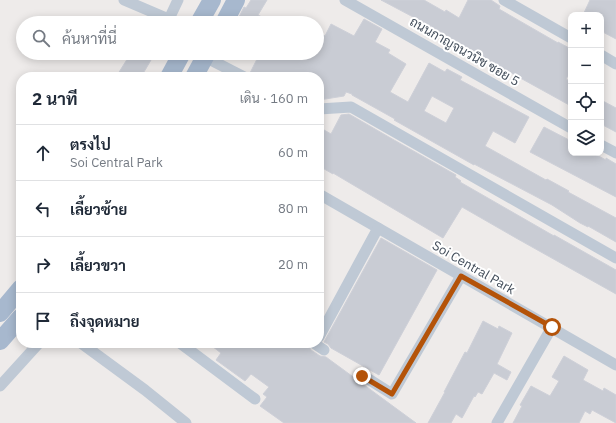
<!DOCTYPE html>
<html lang="th">
<meta charset="utf-8">
<style>
:root{--surface:#fff;--page:#f2f2f3;--text:#1f2937;--muted:#747a83;--line:#e0e1e3}
body{margin:0;font-family:"IBM Plex Sans",Sarabun,sans-serif;background:var(--page);color:var(--text)}
.controls{position:absolute;right:12px;top:12px;display:grid;overflow:hidden;border-radius:8px;box-shadow:0 2px 10px #0003}
.controls button{width:36px;height:36px;display:grid;place-items:center;padding:0;border:0;border-bottom:1px solid var(--line);background:var(--surface);color:var(--text);font:20px sans-serif}
.stop{position:absolute;width:12px;height:12px;margin:-9px;border:3px solid #b45309;border-radius:50%;background:#fff}
.stop.end{background:#b45309;border-color:#fff;box-shadow:0 1px 4px #0008}
.list{margin:0;padding:0;list-style:none}
h2{display:flex;justify-content:space-between;align-items:center;height:52px;margin:0;padding:0 16px;font-size:17px}
h2 small{font-size:13px;font-weight:400;color:var(--muted)}
.list li{display:grid;grid-template-columns:26px 1fr auto;gap:12px;align-items:center;box-sizing:border-box;height:56px;padding:0 16px;border-top:1px solid var(--line)}
.list b{display:block;font-size:15px;white-space:nowrap}
.list p{margin:0;font-size:13px;white-space:nowrap;color:var(--muted)}
.list em{font-size:13px;font-style:normal;color:var(--muted)}
.icon{flex:none;width:22px;height:22px;fill:none;stroke:currentColor;stroke-width:2;stroke-linecap:round;stroke-linejoin:round}
.map{position:relative;flex:none;width:616px;height:423px;overflow:hidden}
.search{position:absolute;background:var(--surface);box-shadow:0 2px 10px #0003;left:16px;top:16px;width:308px;height:44px;display:flex;align-items:center;gap:10px;box-sizing:border-box;padding:0 14px;border-radius:22px;color:var(--muted);font-size:15px}
.panel{position:absolute;background:var(--surface);box-shadow:0 2px 10px #0003;left:16px;top:72px;width:308px;height:276px;border-radius:16px}
.map>svg:first-child{display:block}
</style>
<div class="map">
<svg width="616" height="423" viewBox="0 0 616 423">
<rect width="100%" height="100%" fill="#eeebea"/>
<g fill="#c9ccd4" stroke="#ced0d8" fill-rule="evenodd">
<polygon points="251,0 267,0 258,15 273,23 236,23 244,7 246,8"/>
<polygon points="381,0 424,0 445,12 446,10 459,18 468,0 491,0 500,6 499,9 558,43 558,42 571,49 571,71 566,79 571,82 571,106 495,64 432,27"/>
<polygon points="590,0 616,0 616,39 601,31 601,15 583,15"/>
<path d="M 364,19 L 382,29 L 375,42 L 390,50 L 388,53 L 406,64 L 390,92 L 408,102 L 429,63 L 445,72 L 447,69 L 462,77 L 460,80 L 529,117 L 515,143 L 493,131 L 485,146 L 546,180 L 547,179 L 569,191 L 568,192 L 616,218 L 616,242 L 588,226 L 588,227 L 580,223 L 552,205 L 474,164 L 474,165 L 394,120 L 395,119 L 352,95 L 352,94 L 346,92 L 344,96 L 319,100 L 319,77 L 254,77 L 251,75 L 250,73 L 260,53 L 317,53 L 317,31 L 325,36 L 331,24 L 354,36 ZM 432,96 L 454,108 L 446,123 L 424,111 Z"/>
<polygon points="131,53 140,53 151,60 141,77 116,77"/>
<polygon points="601,100 616,108 616,132 601,124"/>
<polygon points="349,114 394,140 456,175 455,177 461,181 460,182 554,236 554,235 616,270 616,294 516,238 462,207 443,238 333,173 333,174 319,166 319,127 331,134 341,115"/>
<polygon points="544,127 571,141 571,153 593,153 606,160 606,158 616,164 616,197 530,152"/>
<polygon points="381,238 437,270 379,375 331,348 328,344 324,342"/>
<polygon points="483,321 498,329 499,326 512,333 497,364 511,372 507,380 494,373 482,394 478,392 475,397 474,396 462,418 456,414 451,423 428,423 445,392 444,392 465,352 467,353"/>
<polygon points="208,343 307,343 311,350 320,356 326,357 416,423 284,423 260,406 267,397 263,394 269,387 251,374 245,381 216,360 221,353"/>
<polygon points="564,356 588,370 583,380 603,391 604,388 616,395 616,423 592,410 590,414 585,411 579,423 513,423 522,406 520,405 531,386 550,396 559,381 552,377"/>
</g>
<g fill="none" stroke-linecap="round" stroke-linejoin="round">
<g stroke="#bfc9d5" stroke-width="11">
<polyline points="124,0 178,23"/>
<polyline points="345,0 571,128"/>
<polyline points="504,0 571,38"/>
<polyline points="169,19 178,0"/>
<polyline points="601,55 616,64"/>
<polyline points="205,57 244,77"/>
<polyline points="319,109 351,107 616,258"/>
<polyline points="601,145 616,153"/>
<polyline points="319,194 616,365"/>
<polyline points="319,337 378,228"/>
<polyline points="81,343 145,390 186,423"/>
<polyline points="180,343 255,399"/>
<polyline points="316,343 315,344 324,350"/>
<polyline points="362,375 392,394 461,276"/>
<polyline points="0,386 39,343"/>
<polyline points="497,423 552,327"/>
</g>
<g stroke="#a7b8ce" stroke-width="18">
<polyline points="199,23 212,0"/>
<polyline points="224,23 236,0"/>
<polyline points="169,77 182,53"/>
<polyline points="194,77 207,53"/>
<polyline points="0,313 21,288"/>
<polyline points="0,341 21,317"/>
</g>
</g>
<g fill="none" stroke-linecap="round" stroke-linejoin="round">
<polyline stroke="#b45309" stroke-width="5" points="362,376 392,394 461,276 552,327"/>
</g>
<g text-anchor="middle" stroke-width="4" stroke-linejoin="round" paint-order="stroke">
<g font-size="13" fill="#424d5a" stroke="#fff">
<text transform="translate(465 51) rotate(30)" y="5">ถนนกาญจนวนิช ซอย 5</text>
<text transform="translate(474 267) rotate(30)" y="5">Soi Central Park</text>
</g>
</g>
</svg>
<div class="controls">
<button>+</button>
<button>−</button>
<button><svg class="icon" aria-label="locate" viewBox="0 0 24 24"><circle cx="12" cy="12" r="6"/><path d="M12 2v4M12 18v4M2 12h4M18 12h4"/></svg></button>
<button><svg class="icon" aria-label="layers" viewBox="0 0 24 24"><path d="M12 4l9 5-9 5-9-5zM3 14l9 5 9-5"/></svg></button>
</div>
<div class="stop" style="left:552px;top:327px"></div>
<div class="stop end" style="left:362px;top:376px"></div>
<div class="search"><svg class="icon" aria-label="search" viewBox="0 0 24 24"><circle cx="10" cy="10" r="6"/><path d="M15 15l6 6"/></svg>ค้นหาที่นี่</div>
<section class="panel">
<h2>2 นาที<small>เดิน · 160 m</small></h2>
<ul class="list">
<li><svg class="icon" aria-label="ahead" viewBox="0 0 24 24"><path d="M12 20V5M6 11l6-6 6 6"/></svg><div><b>ตรงไป</b><p>Soi Central Park</p></div><em>60 m</em></li>
<li><svg class="icon" aria-label="left" viewBox="0 0 24 24"><path d="M17 20v-9H6M10 6l-5 5 5 5"/></svg><div><b>เลี้ยวซ้าย</b></div><em>80 m</em></li>
<li><svg class="icon" aria-label="right" viewBox="0 0 24 24"><path d="M7 20v-9h11M14 6l5 5-5 5"/></svg><div><b>เลี้ยวขวา</b></div><em>20 m</em></li>
<li><svg class="icon" aria-label="arrive" viewBox="0 0 24 24"><path d="M6 21V4h12l-3 4 3 4H6"/></svg><div><b>ถึงจุดหมาย</b></div></li>
</ul>
</section>
</div>
